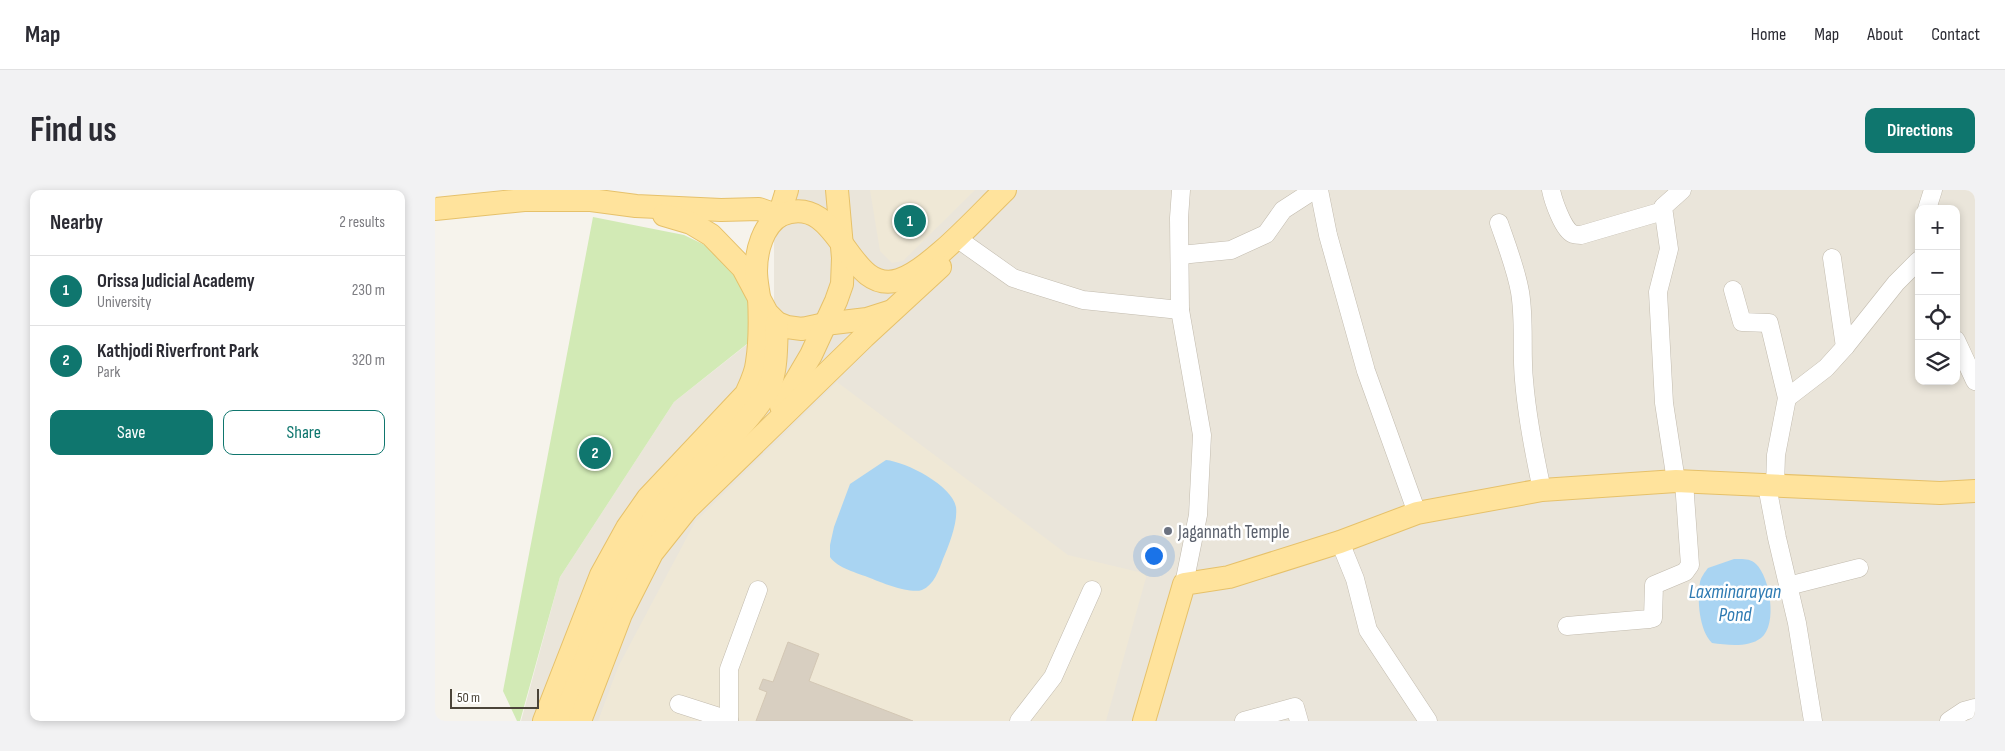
<!DOCTYPE html>
<meta charset="utf-8">
<style>
:root{--surface:#fff;--page:#f2f2f3;--text:#2b2b33;--muted:#7c7c81;--line:#e1e1e2;--accent:#0f766e}
body{margin:0;font-family:"Sofia Sans Condensed",sans-serif;background:var(--page);color:var(--text)}
.controls{position:absolute;right:15px;top:15px;display:grid;overflow:hidden;border-radius:10px;box-shadow:0 2px 8px #0003}
.controls button{width:45px;height:45px;display:grid;place-items:center;padding:0;border:0;border-bottom:1px solid var(--line);background:var(--surface);color:var(--text);font:25px sans-serif}
.scale{position:absolute;left:15px;bottom:12px;width:89px;box-sizing:border-box;padding-left:5px;border:2px solid #4b4439;border-top:0;font-size:14px;line-height:18px;white-space:nowrap;color:#4b4439;-webkit-text-stroke:4px #fff;paint-order:stroke}
.you{position:absolute;left:718px;top:365px;width:18px;height:18px;margin:-12px;border:4px solid #fff;border-radius:50%;background:#1a73e8;box-shadow:0 0 0 8px #1a73e833}
.badge{display:grid;place-items:center;width:32px;height:32px;border-radius:50%;background:var(--accent);color:#fff;font-size:16px;font-weight:700}
.pin{position:absolute;translate:-50% -50%;border:2px solid #fff;box-shadow:0 1px 5px #0006}
.list{margin:0;padding:0;list-style:none}
h2{display:flex;justify-content:space-between;align-items:center;height:65px;margin:0;padding:0 20px;font-size:21px}
h2 small{font-size:16px;font-weight:400;color:var(--muted)}
.list li{display:grid;grid-template-columns:32px 1fr auto;gap:15px;align-items:center;box-sizing:border-box;height:70px;padding:0 20px;border-top:1px solid var(--line)}
.list b{display:block;font-size:19px;white-space:nowrap}
.list p{margin:0;font-size:16px;white-space:nowrap;color:var(--muted)}
.list em{font-size:16px;font-style:normal;color:var(--muted)}
.actions{display:flex;gap:10px;padding:15px 20px}
.actions a{flex:1;padding:11px 0;border:1px solid var(--accent);border-radius:10px;text-align:center;font-size:18px;color:var(--accent)}
.actions .main{background:var(--accent);color:#fff}
.icon{flex:none;width:28px;height:28px;fill:none;stroke:currentColor;stroke-width:2;stroke-linecap:round;stroke-linejoin:round}
.map{position:relative;flex:none;width:1540px;height:531px;overflow:hidden;border-radius:10px}
header{display:flex;align-items:center;gap:30px;box-sizing:border-box;height:70px;padding:0 25px;background:var(--surface);border-bottom:1px solid var(--line)}
header strong{font-size:24px}
nav{display:flex;gap:28px;margin-inline-start:auto;font-size:18px}
.intro{display:flex;align-items:center;justify-content:space-between;box-sizing:border-box;height:120px;padding:0 30px}
h1{margin:0;font-size:35px}
.button{padding:12px 22px;border-radius:10px;background:var(--accent);color:#fff;font-size:18px;font-weight:700}
main{display:flex;gap:30px;padding:0 30px}
aside{flex:1;background:var(--surface);border-radius:10px;box-shadow:0 2px 8px #0003}
.map>svg:first-child{display:block}
</style>
<header>
<strong>Map</strong>
<nav><a>Home</a><a>Map</a><a>About</a><a>Contact</a></nav>
</header>
<div class="intro"><h1>Find us</h1><a class="button">Directions</a></div>
<main>
<aside>
<h2>Nearby<small>2 results</small></h2>
<ul class="list">
<li><span class="badge">1</span><div><b>Orissa Judicial Academy</b><p>University</p></div><em>230 m</em></li>
<li><span class="badge">2</span><div><b>Kathjodi Riverfront Park</b><p>Park</p></div><em>320 m</em></li>
</ul>
<div class="actions"><a class="main">Save</a><a>Share</a></div>
</aside>
<div class="map">
<svg width="1540" height="531" viewBox="0 0 1540 531">
<rect width="100%" height="100%" fill="#f6f3ec"/>
<path fill="#eae5da" fill-rule="evenodd" d="M 339,0 L 1540,0 L 1540,531 L 86,531 L 125,387 L 239,212 L 339,133 ZM 1484,19 L 1521,19 L 1521,191 L 1484,191 Z"/>
<g fill="#efe8d6">
<polygon points="435,0 540,0 468,71 457,73 445,61"/>
<polygon points="402,192 633,365 712,384 671,531 163,531 183,477 260,332"/>
</g>
<polygon fill="#d2eab5" points="158,27 249,45 274,57 323,107 322,146 239,212 125,387 85,531 82,531 68,501"/>
<g fill="#a9d4f2">
<path d="M 451,270 C 471,272 517,295 521,317 C 523,333 514,355 508,369 C 504,380 499,395 487,400 C 475,404 447,393 435,388 C 423,383 402,378 395,367 L 395,355 L 399,337 L 415,294 Z"/>
<path d="M 1299,369 C 1307,369 1315,368 1321,374 C 1335,387 1343,435 1326,448 C 1313,458 1292,455 1277,453 C 1264,440 1262,409 1265,392 C 1266,387 1270,382 1273,378 Z"/>
</g>
<polygon fill="#d8cfc1" stroke="#d3c7b4" points="353,452 384,464 374,491 478,531 321,531 332,502 324,499 328,489 338,492"/>
<g fill="none" stroke-linecap="round" stroke-linejoin="round">
<defs>
<g id="minor">
<polyline points="746,0 744,28 745,120 767,245 763,325 749,394"/>
<polyline points="884,0 893,45 931,181 982,323"/>
<path d="M 1116,0 C 1118,10 1128,40 1138,44 C 1141,45 1143,45 1146,45 L 1228,21"/>
<polyline points="1492,19 1498,0"/>
<path d="M 1064,33 C 1072,56 1081,79 1085,102 C 1090,132 1086,161 1089,190 C 1092,228 1099,263 1107,300"/>
<polyline points="530,54 578,88 648,110 745,120"/>
<polyline points="745,65 796,60 831,44 848,20 879,0"/>
<polyline points="1397,68 1410,157"/>
<polyline points="1298,100 1307,132 1334,133 1352,208"/>
<polyline points="1521,150 1540,191"/>
<polyline points="1241,291 1229,213 1223,102 1234,59 1228,17 1247,0"/>
<polyline points="1332,296 1342,348 1362,433 1378,531"/>
<polyline points="1340,296 1341,265 1352,208 1391,178 1410,157 1461,93 1484,70"/>
<polyline points="905,352 920,389 933,440 993,531"/>
<polyline points="1353,396 1424,378"/>
<polyline points="1132,436 1214,429 1218,428 1219,395 1250,382 1255,375 1249,292"/>
<polyline points="244,514 294,530"/>
<polyline points="294,531 294,479 323,400"/>
<polyline points="584,531 618,487 657,400"/>
<polyline points="809,531 860,517 864,531"/>
<polyline points="1514,531 1529,521 1540,518"/>
</g>
<g id="major">
<polyline points="0,19 89,10 156,10 201,16 286,20 324,19 344,26"/>
<polyline points="229,25 256,33 276,45 308,78 332,123 342,133 352,137 367,139 390,134 432,129 454,122"/>
<polyline points="344,26 352,0"/>
<polyline points="346,216 376,165 401,111 407,94 408,68 402,0"/>
<path d="M 109,531 L 166,385 L 192,338 L 213,308 L 311,204 C 316,193 321,183 322,172 C 325,153 325,127 324,107 C 323,99 321,90 321,81 C 321,61 328,35 346,25 C 406,0 411,107 464,90 C 495,80 545,24 570,0"/>
<path d="M 128,531 C 150,475 170,406 201,356 C 214,336 227,316 244,298 C 270,270 323,227 336,193 C 342,175 341,152 342,133"/>
<polyline points="145,531 186,424 217,363 252,319 429,147 505,77"/>
<polyline points="709,531 749,394 794,387 905,352 982,323 1107,300 1241,291 1505,303 1540,301"/>
</g>
</defs>
<use href="#minor" stroke="#c2bbae" stroke-width="19"/>
<use href="#major" stroke="#e6c16a" stroke-width="24"/>
<use href="#minor" stroke="#fff" stroke-width="18"/>
<use href="#major" stroke="#ffe39c" stroke-width="22"/>
</g>
<circle fill="#6b7280" stroke="#fff" stroke-width="2" cx="733" cy="341" r="5"/>
<g text-anchor="middle" stroke-width="5" stroke-linejoin="round" paint-order="stroke">
<g font-size="19" fill="#5b616d" stroke="#fff" text-anchor="start">
<text x="743" y="348">Jagannath Temple</text>
</g>
<g font-size="20" font-style="italic" fill="#2e7ab2" stroke="#fff">
<text x="1300" y="408">Laxminarayan<tspan x="1300" dy="23">Pond</tspan></text>
</g>
</g>
</svg>
<div class="controls">
<button>+</button>
<button>−</button>
<button><svg class="icon" aria-label="locate" viewBox="0 0 24 24"><circle cx="12" cy="12" r="6"/><path d="M12 2v4M12 18v4M2 12h4M18 12h4"/></svg></button>
<button><svg class="icon" aria-label="layers" viewBox="0 0 24 24"><path d="M12 4l9 5-9 5-9-5zM3 14l9 5 9-5"/></svg></button>
</div>
<div class="scale">50 m</div>
<div class="you"></div>
<div class="pin badge" style="left:475px;top:31px">1</div>
<div class="pin badge" style="left:160px;top:263px">2</div>
</div>
</main>
